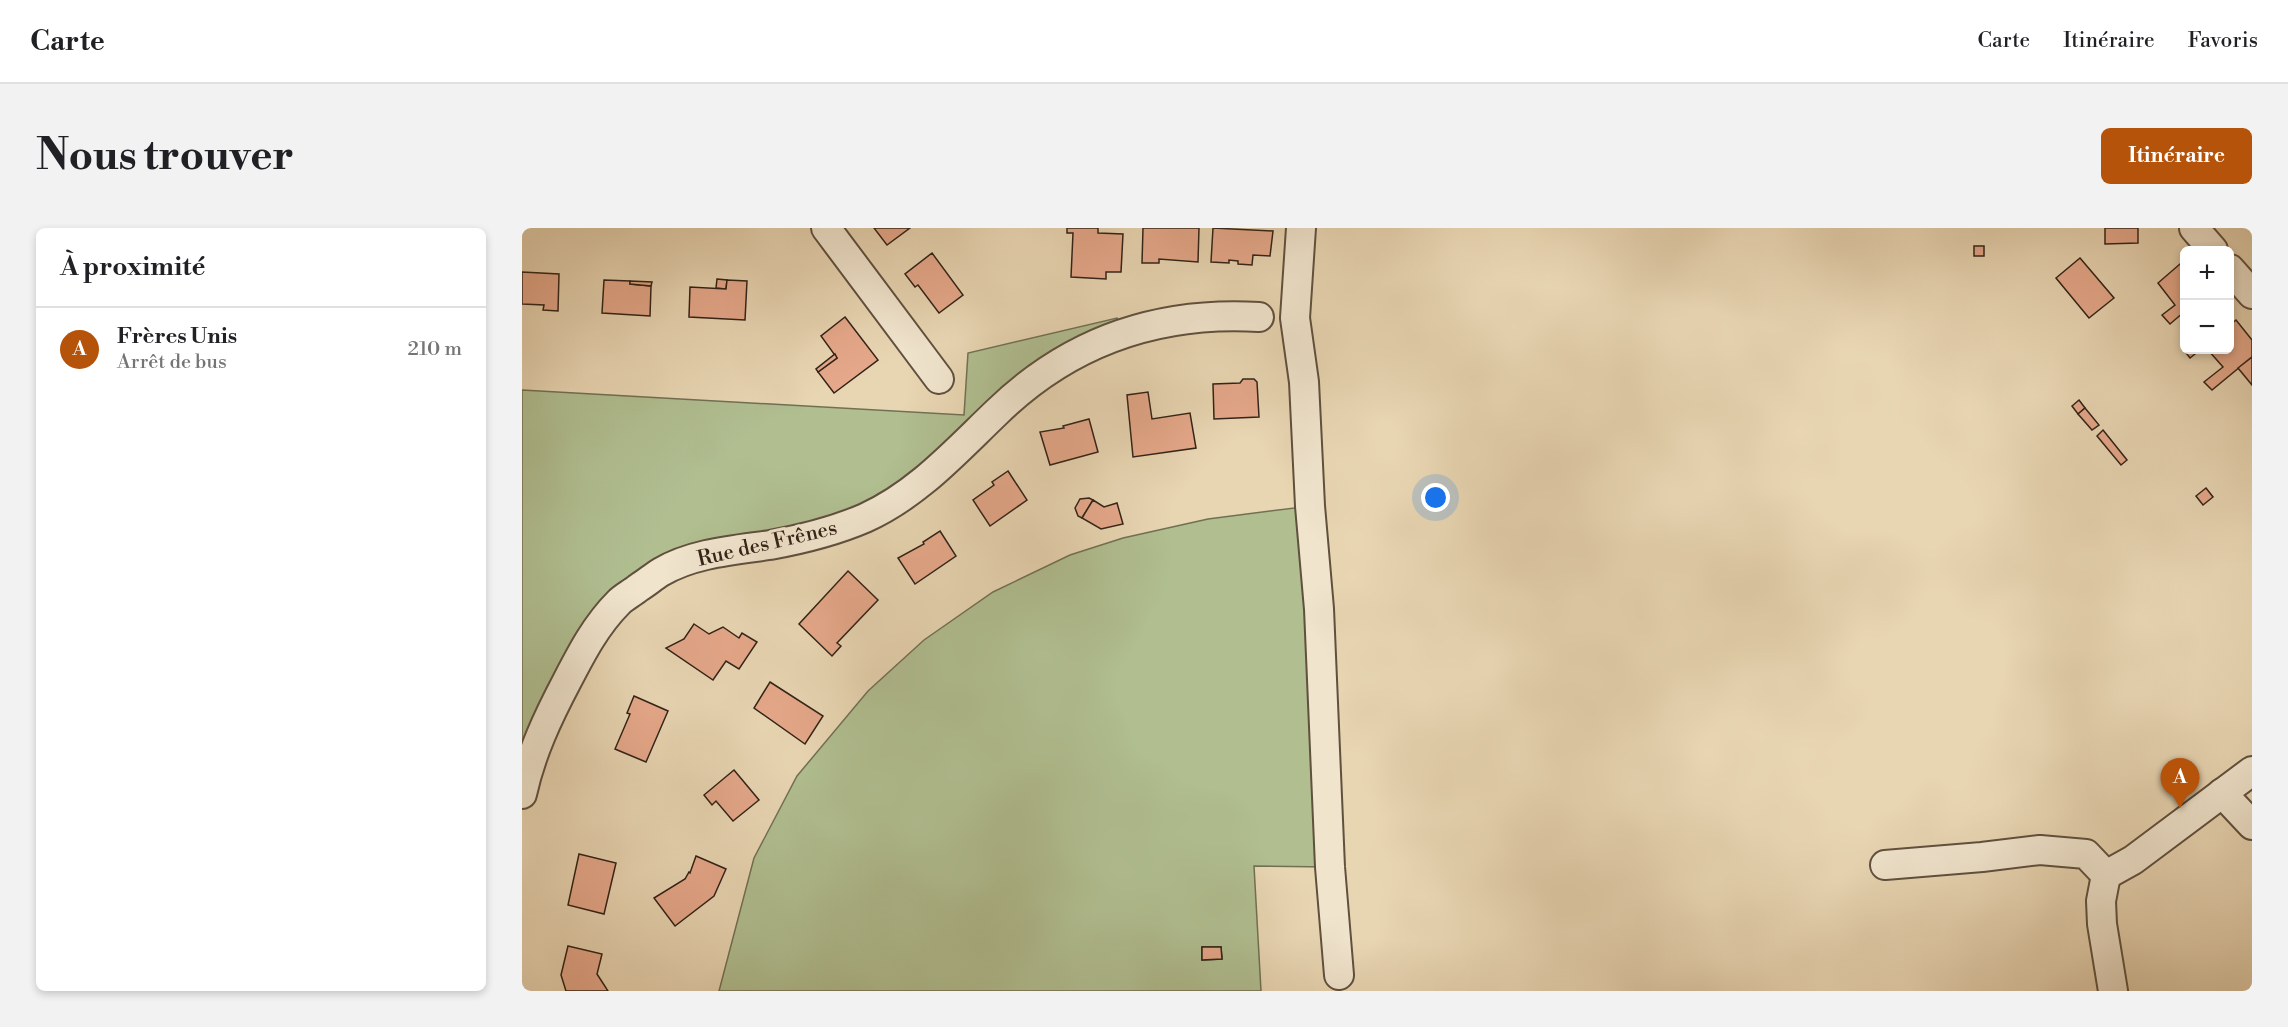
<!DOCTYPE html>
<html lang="fr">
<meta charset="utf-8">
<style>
:root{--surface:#fff;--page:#f2f2f2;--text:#202124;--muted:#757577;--line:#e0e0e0;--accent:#b45309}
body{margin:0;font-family:"Libre Bodoni",serif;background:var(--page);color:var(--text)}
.controls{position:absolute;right:18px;top:18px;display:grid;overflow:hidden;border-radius:9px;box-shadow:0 3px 9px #0003}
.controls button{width:54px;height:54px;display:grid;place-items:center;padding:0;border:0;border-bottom:2px solid var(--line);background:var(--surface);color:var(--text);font:30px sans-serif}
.you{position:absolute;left:914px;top:270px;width:21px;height:21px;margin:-15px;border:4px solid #fff;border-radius:50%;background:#1a73e8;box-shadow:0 0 0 9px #1a73e833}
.badge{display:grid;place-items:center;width:39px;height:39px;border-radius:50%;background:var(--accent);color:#fff;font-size:20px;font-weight:700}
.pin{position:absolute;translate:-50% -50px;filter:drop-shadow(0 2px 3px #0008)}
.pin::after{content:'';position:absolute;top:32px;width:21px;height:18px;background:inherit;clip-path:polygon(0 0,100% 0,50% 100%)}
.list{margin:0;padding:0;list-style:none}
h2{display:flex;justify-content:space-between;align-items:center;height:78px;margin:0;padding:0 24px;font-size:26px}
h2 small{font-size:20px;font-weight:400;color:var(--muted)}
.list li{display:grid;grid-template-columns:39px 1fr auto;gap:18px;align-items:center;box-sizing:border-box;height:84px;padding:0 24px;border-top:2px solid var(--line)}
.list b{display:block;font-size:22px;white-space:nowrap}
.list p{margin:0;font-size:20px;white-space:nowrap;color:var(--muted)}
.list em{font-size:20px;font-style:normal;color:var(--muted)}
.map{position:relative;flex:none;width:1730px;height:763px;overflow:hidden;border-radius:9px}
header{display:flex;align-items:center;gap:36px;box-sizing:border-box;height:84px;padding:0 30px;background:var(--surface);border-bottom:2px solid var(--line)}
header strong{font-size:28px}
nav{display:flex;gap:33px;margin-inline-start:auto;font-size:21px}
.intro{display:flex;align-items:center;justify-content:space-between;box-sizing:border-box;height:144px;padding:0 36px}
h1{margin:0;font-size:42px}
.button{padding:15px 27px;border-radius:9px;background:var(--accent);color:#fff;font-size:21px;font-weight:700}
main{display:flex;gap:36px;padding:0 36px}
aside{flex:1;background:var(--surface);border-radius:9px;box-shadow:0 3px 9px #0003}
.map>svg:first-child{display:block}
</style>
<header>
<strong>Carte</strong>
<nav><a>Carte</a><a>Itinéraire</a><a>Favoris</a></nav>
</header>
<div class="intro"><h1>Nous trouver</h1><a class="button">Itinéraire</a></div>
<main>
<aside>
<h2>À proximité<small></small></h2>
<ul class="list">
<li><span class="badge">A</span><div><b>Frères Unis</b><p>Arrêt de bus</p></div><em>210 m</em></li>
</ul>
</aside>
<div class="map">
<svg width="1730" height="763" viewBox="0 0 1730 763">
<rect width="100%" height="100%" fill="#e8d5b2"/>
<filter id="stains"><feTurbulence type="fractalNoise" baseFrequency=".00333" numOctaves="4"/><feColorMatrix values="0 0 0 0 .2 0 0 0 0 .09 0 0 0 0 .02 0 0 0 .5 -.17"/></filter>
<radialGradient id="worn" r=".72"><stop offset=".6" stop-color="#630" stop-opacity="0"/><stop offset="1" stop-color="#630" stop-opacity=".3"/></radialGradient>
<g fill="#b0be90" stroke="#717054" stroke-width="1.5">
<polygon points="595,90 603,103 541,131 368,278 204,322 98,373 0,566 0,162 442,187 446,125"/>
<polygon points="788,278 808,639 732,638 739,763 197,763 232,630 275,548 346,463 402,412 471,364 548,327 601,310 686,291"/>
</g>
<g fill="#e5a88a" stroke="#322318" stroke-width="1.5">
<polygon points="352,0 388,0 365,17"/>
<polygon points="545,0 576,0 576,5 601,6 599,44 584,44 584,51 549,49 551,5 545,5"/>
<polygon points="621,0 677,0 676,34 637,31 637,35 620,35"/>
<polygon points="691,0 751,3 748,28 731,27 730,37 716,36 716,33 707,32 707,35 689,34"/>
<polygon points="1583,0 1616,0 1616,15 1583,16"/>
<rect x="1452" y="18" width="10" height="10"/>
<polygon points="410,25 441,67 417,85 396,57 393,59 383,46"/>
<polygon points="1558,30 1592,70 1567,90 1534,50"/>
<polygon points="1658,36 1662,41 1662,84 1648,96 1640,87 1653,77 1636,55"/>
<polygon points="0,44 37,46 36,83 21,82 22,77 0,76"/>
<polygon points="195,51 205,52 204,61 194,60"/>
<polygon points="82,52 108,53 108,56 129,58 128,88 80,85"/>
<polygon points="205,52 225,53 223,92 167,89 168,59 204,61"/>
<polygon points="108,53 130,54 129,58 108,56"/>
<polygon points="323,89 356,132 312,165 296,144 315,130 299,108"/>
<polygon points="1714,92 1730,112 1730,129 1690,162 1682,154 1701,139 1686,122 1708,122 1708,97"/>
<polygon points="1662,120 1662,122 1678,122 1668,130 1661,121"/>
<polygon points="313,126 315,130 296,144 294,141"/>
<polygon points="1730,129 1730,157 1716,140"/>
<polygon points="721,151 732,151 735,154 737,189 692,191 691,156 718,155"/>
<polygon points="626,164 630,191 668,185 674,220 611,229 605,167"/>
<polygon points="1557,172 1563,180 1556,186 1550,178"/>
<polygon points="1563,180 1577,197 1570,202 1556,186"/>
<polygon points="567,191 576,224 528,237 518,204 542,200 541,198"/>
<polygon points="1581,202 1605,232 1599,237 1575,208"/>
<polygon points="486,243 505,272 468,298 451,272 472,257 470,254"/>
<polygon points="1684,260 1691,269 1681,277 1674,268"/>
<polygon points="567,270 571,272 560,290 556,288 553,280 558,271"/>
<polygon points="571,272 582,279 595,275 601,296 579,301 560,290"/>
<polygon points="418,303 434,328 393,356 376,330 402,316 401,314"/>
<polygon points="326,343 356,372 315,415 319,418 310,428 277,396"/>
<polygon points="172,396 187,406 201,399 217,410 220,405 235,414 217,441 204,433 191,452 144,420 162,411"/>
<polygon points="248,454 301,488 283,516 232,480"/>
<polygon points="112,468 146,483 124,534 93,521 108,486 105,485"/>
<polygon points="212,542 237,572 211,593 194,573 190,577 182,567"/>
<polygon points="57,626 94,635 82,686 46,677"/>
<polygon points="174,628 204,641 192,668 153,698 132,670 163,651 167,644 168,645"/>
<polygon points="46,718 80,726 75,746 86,763 44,763 39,747"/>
<polygon points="680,719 699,719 700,731 680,732"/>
<polygon points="680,719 699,719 700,731 680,732"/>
</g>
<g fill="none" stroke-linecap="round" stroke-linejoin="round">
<defs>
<g id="minor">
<polyline points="304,0 417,151"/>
<polyline points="779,0 773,90 782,154 788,278 797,381 808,639 817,747"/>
<polyline points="1672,0 1691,22"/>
<polyline points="1708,41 1730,66"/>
<polyline points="1700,565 1730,597"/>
<path d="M 0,566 C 9,525 26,489 45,453 C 60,424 74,397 97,374 C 102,369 110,365 116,360 C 124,355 131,349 139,344 C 171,325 213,322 248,317 C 281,311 313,303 343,290 C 396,266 434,223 475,184 C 548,113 636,83 737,89"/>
<polyline points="1363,637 1460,629 1518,622 1564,626 1584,647"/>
<polyline points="1584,647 1611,632 1730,543"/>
<polyline points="1584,647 1579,673 1580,696 1591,763"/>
</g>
</defs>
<use href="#minor" stroke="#60503e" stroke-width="32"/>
<use href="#minor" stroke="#f0e4cd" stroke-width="28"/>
</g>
<g text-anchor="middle" stroke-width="6" stroke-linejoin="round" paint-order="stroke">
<g font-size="21" fill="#322318" stroke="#f0e4cd">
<text transform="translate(245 315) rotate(-13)" y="7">Rue des Frênes</text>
</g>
</g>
<rect width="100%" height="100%" filter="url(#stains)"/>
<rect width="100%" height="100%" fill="url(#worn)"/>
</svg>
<div class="controls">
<button>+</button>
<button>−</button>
</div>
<div class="you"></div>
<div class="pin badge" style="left:1658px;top:580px">A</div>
</div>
</main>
